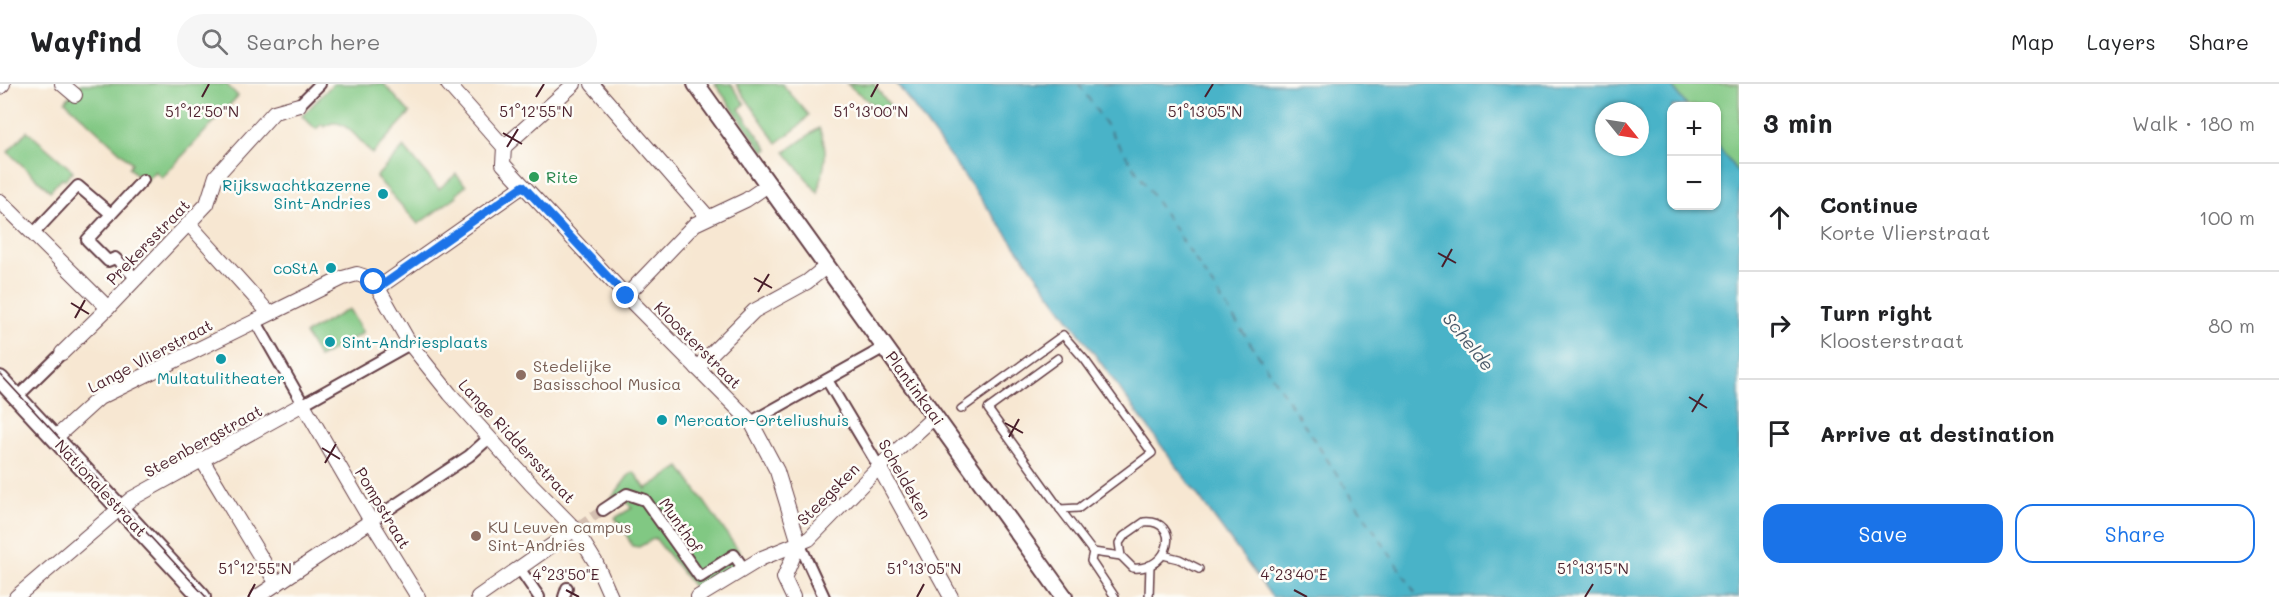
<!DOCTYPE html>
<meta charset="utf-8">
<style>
:root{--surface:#fff;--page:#f6f6f6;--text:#202124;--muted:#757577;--line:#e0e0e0;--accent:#1a73e8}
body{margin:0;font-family:Mali,sans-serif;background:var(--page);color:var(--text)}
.controls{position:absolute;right:18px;top:18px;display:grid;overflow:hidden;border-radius:12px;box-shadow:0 2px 4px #0004}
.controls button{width:54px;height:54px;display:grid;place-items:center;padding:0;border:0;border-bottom:2px solid var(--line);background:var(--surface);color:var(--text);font:30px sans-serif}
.compass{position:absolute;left:1595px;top:18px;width:54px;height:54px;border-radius:50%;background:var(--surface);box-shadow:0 2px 4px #0004;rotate:120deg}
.stop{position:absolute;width:18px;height:18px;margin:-14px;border:4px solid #1a73e8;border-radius:50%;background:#fff}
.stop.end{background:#1a73e8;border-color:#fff;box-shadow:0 2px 6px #0008}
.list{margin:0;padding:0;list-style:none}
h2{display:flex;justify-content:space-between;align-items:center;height:78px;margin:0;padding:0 24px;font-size:26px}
h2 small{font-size:20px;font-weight:400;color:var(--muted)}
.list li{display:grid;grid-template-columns:39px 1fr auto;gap:18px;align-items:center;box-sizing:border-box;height:108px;padding:0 24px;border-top:2px solid var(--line)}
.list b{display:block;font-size:22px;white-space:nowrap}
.list p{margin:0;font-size:20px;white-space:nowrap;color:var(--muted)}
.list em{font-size:20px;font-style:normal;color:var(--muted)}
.actions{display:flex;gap:12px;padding:18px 24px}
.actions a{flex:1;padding:14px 0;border:2px solid var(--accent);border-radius:18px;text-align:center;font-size:21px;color:var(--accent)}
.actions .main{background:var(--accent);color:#fff}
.icon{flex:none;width:33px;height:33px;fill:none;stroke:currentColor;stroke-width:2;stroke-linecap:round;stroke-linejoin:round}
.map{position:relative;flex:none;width:1739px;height:513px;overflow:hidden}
header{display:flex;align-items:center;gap:36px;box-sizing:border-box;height:84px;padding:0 30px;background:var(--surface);border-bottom:2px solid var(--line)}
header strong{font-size:28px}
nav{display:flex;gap:33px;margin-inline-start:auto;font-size:21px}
.search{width:420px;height:54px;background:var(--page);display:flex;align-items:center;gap:15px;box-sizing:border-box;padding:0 21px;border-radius:33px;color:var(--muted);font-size:22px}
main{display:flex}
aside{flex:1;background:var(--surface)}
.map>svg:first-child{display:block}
</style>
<header>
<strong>Wayfind</strong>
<div class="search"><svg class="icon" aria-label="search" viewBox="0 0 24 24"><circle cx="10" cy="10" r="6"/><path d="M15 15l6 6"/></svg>Search here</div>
<nav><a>Map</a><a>Layers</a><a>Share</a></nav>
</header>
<main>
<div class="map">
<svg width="1739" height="513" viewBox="0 0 1739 513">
<rect width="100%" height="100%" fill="#fdfcf7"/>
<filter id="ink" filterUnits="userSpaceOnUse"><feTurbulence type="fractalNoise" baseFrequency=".0167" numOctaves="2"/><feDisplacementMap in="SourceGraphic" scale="12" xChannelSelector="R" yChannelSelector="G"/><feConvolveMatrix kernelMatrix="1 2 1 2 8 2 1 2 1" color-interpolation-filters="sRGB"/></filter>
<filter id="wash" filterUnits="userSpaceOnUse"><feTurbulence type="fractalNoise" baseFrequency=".008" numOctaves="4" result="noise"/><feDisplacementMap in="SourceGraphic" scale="24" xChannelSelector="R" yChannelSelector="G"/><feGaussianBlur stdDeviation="1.35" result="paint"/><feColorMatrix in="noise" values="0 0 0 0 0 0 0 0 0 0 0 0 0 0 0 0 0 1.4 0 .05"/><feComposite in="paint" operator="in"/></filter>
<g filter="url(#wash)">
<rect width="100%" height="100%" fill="#f7e7d2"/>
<g fill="#81c883" stroke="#667457" stroke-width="1.5">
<polygon points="81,0 226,0 238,12 162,94 155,87 145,98 129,84 132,79 65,17"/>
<path d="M 333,0 L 384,0 L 410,29 L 372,70 C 362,60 342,28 325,43 L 322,40 L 316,45 L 302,32 Z"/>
<polygon points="715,0 731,0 745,20 739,25 768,65 764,68"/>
<polygon points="736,0 782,0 809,31 798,43 777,59"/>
<polygon points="847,0 874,0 891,23 887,32"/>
<polygon points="1670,0 1739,0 1739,90 1717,61 1716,22 1687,22"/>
<path d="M 819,44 C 830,69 824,83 818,109 L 785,68 Z"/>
<polygon points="27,47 73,87 65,96 62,94 50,107 8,68"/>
<polygon points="404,63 439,105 456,90 466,102 456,110 457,112 418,140 376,93"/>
<polygon points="349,225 363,249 319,274 305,250"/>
<polygon points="680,383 745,476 696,506 655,454 639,463 632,462 622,442 615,434 632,424 627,418 616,421 611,415 628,392 634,388 646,405"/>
</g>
<path fill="#4ab3c8" stroke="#4a697a" stroke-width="1.5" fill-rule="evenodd" d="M 897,0 L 1670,0 L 1687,22 L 1672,22 L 1672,122 L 1716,122 L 1717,61 L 1739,90 L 1739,513 L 1272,513 ZM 1604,27 L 1640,27 L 1640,63 L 1604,63 Z"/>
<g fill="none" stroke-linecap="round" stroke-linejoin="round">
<polyline stroke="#4a5a6a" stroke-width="1.5" stroke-dasharray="8 6" stroke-linecap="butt" points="1079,0 1418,513"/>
</g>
</g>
<g filter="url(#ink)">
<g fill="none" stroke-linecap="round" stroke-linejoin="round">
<polyline stroke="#d4bfb1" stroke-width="10" stroke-dasharray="10 5" stroke-linecap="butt" points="580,442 603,426"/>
<defs>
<g id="service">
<polyline points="1058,274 988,325 1060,425 1093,468 1091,477 1115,513"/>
<polyline points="961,325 1063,251 1085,276 1152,369 1079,424 1060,425"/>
<path d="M 1144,438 C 1182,435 1171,487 1133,484 L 1121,472 L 1119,459 L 1124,452 Z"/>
<polyline points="1093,468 1121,472"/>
<polyline points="1163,471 1179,475 1199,485"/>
<polyline points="1149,513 1150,481"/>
</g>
<g id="pedestrian">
<polyline points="299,21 320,0"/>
<polyline points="33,150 78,102 111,130"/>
<polyline points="137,195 115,174 108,177 87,156 143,96"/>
<polyline points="255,236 303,320 410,260"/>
<polyline points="827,296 879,383"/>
<polyline points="17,313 62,269"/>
<polyline points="751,338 885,263"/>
<polyline points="603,426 627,410 645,416 700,493 734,471 744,485"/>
<polyline points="371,437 469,372 489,354"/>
<polyline points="799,459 824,513"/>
<polyline points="519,484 539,513"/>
<polyline points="564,513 567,504"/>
</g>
<g id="minor">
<polyline points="62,0 75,11"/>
<polyline points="448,0 504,63 503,80 626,212 751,338 777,387 799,459"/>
<polyline points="592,0 708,133"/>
<polyline points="0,3 3,0"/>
<polyline points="504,63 574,0"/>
<polyline points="0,117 108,224"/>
<polyline points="189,140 269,229"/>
<polyline points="378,204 523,102"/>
<polyline points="626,212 695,140 746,116 768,101"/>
<polyline points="62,269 108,224 207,120 216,92 274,28 299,21"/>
<polyline points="697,284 754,227 807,198 827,182"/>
<polyline points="55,354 99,314 343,194 357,190 363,192 378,204 410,260 450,310 531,400 575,445 596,479 611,513"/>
<polyline points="202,376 277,500"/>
<polyline points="879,383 951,513"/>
<polyline points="16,513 131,415 303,320 371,437 418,513"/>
<polyline points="257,513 371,437"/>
<polyline points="478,513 575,445"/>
<polyline points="698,513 762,474 809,455 879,383 935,332"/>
<polyline points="793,513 784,494 799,459"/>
</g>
<g id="tertiary">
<polyline points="696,0 1064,513"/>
<polyline points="0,295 202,513"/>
</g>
</defs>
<use href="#service" stroke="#643d44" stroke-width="10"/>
<use href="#pedestrian" stroke="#643d44" stroke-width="14"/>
<use href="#minor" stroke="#643d44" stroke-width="16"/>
<use href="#tertiary" stroke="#643d44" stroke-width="20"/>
<use href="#service" stroke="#fff" stroke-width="7"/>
<use href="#pedestrian" stroke="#fff" stroke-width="10"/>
<use href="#minor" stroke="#fff" stroke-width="14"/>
<use href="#tertiary" stroke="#fff" stroke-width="16"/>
<polyline stroke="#4a1f2b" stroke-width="1.5" points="0,290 206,513"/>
</g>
</g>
<g fill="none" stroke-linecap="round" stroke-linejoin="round" filter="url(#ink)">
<polyline stroke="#1a73e8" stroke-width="8" points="374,198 378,204 523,102 626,212"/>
</g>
<path fill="none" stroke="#4a1f2b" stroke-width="2" d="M 202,13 L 209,0M 536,13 L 544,0M 871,13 L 878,0M 1205,13 L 1213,0M 503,49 L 522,60M 507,63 L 518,45M 1438,169 L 1456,179M 1442,183 L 1452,165M 754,194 L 772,204M 758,208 L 769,190M 71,219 L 89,230M 75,234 L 85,216M 1689,313 L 1707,324M 1692,328 L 1703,310M 1005,339 L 1023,349M 1009,353 L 1019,335M 322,364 L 340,375M 325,379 L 336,360M 566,506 L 579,513M 1294,506 L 1307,513M 248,513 L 255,500M 917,513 L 924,500M 1585,513 L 1593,500"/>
<circle fill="#2e9e5b" stroke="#fdfcf7" stroke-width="2" cx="534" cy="93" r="6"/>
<g fill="#0f9aa8" stroke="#fdfcf7" stroke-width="2">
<circle cx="383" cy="110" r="6"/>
<circle cx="331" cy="184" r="6"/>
<circle cx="330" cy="258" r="6"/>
<circle cx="221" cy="275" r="6"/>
<circle cx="662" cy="336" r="6"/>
</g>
<g fill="#8d6e63" stroke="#fdfcf7" stroke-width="2">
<circle cx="521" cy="291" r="6"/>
<circle cx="476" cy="452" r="6"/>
</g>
<g text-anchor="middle" stroke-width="5" stroke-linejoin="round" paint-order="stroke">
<g font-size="16" fill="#27864d" stroke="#fdfcf7" text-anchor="start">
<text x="546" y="99">Rite</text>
</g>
<g font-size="16" fill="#0d838f" stroke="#fdfcf7" text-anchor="end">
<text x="371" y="107">Rijkswachtkazerne<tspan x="371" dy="18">Sint-Andries</tspan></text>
<text x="319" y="190">coStA</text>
<text x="342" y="264" text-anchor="start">Sint-Andriesplaats</text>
<text x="221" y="300" text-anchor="middle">Multatulitheater</text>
<text x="674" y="342" text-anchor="start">Mercator-Orteliushuis</text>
</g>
<g font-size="16" fill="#4a1f2b" stroke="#fdfcf7">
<text transform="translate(148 158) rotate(-46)" y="6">Prekersstraat</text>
<text transform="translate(698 261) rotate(45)" y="6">Kloosterstraat</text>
<text transform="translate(150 272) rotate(-28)" y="6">Lange Vlierstraat</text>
<text transform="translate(915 304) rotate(54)" y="6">Plantinkaai</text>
<text transform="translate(203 357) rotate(-29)" y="6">Steenbergstraat</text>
<text transform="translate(517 357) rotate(47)" y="6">Lange Riddersstraat</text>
<text transform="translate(905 395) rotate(60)" y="6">Scheldeken</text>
<text transform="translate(101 404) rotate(47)" y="6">Nationalestraat</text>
<text transform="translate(828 410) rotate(-45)" y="6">Steegsken</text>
<text transform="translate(383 424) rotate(59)" y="6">Pompstraat</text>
<text transform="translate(681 441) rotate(55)" y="6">Munthof</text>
</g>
<g font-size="16" fill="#785e54" stroke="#fdfcf7" text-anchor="start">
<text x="533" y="288">Stedelijke<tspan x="533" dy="18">Basisschool Musica</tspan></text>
<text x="488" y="449">KU Leuven campus<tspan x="488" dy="18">Sint-Andries</tspan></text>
</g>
<g font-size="18" font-style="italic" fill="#4a5a6a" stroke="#fdfcf7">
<text transform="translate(1468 258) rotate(51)" y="6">Schelde</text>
</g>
</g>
<g font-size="15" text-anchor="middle" fill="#4a1f2b" stroke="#fdfcf7" stroke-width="5" stroke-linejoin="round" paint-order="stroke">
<text x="202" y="33">51°12'50"N</text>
<text x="536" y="33">51°12'55"N</text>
<text x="871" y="33">51°13'00"N</text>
<text x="1205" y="33">51°13'05"N</text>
<text x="255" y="490">51°12'55"N</text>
<text x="924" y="490">51°13'05"N</text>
<text x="1593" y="490">51°13'15"N</text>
<text x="566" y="496">4°23'50"E</text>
<text x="1294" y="496">4°23'40"E</text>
</g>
</svg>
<div class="controls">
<button>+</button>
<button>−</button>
</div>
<svg class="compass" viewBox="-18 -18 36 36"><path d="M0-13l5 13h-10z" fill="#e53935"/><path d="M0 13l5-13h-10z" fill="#757577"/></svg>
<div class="stop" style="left:374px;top:198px"></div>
<div class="stop end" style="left:626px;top:212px"></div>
</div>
<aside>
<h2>3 min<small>Walk · 180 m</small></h2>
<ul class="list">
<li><svg class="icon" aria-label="ahead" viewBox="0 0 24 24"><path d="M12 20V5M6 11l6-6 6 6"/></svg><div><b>Continue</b><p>Korte Vlierstraat</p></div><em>100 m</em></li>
<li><svg class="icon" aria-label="right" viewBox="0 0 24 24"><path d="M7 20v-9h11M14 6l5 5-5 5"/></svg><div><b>Turn right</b><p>Kloosterstraat</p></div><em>80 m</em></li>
<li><svg class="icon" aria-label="arrive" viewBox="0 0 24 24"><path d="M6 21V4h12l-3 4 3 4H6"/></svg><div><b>Arrive at destination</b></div></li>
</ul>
<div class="actions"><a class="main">Save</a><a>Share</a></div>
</aside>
</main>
